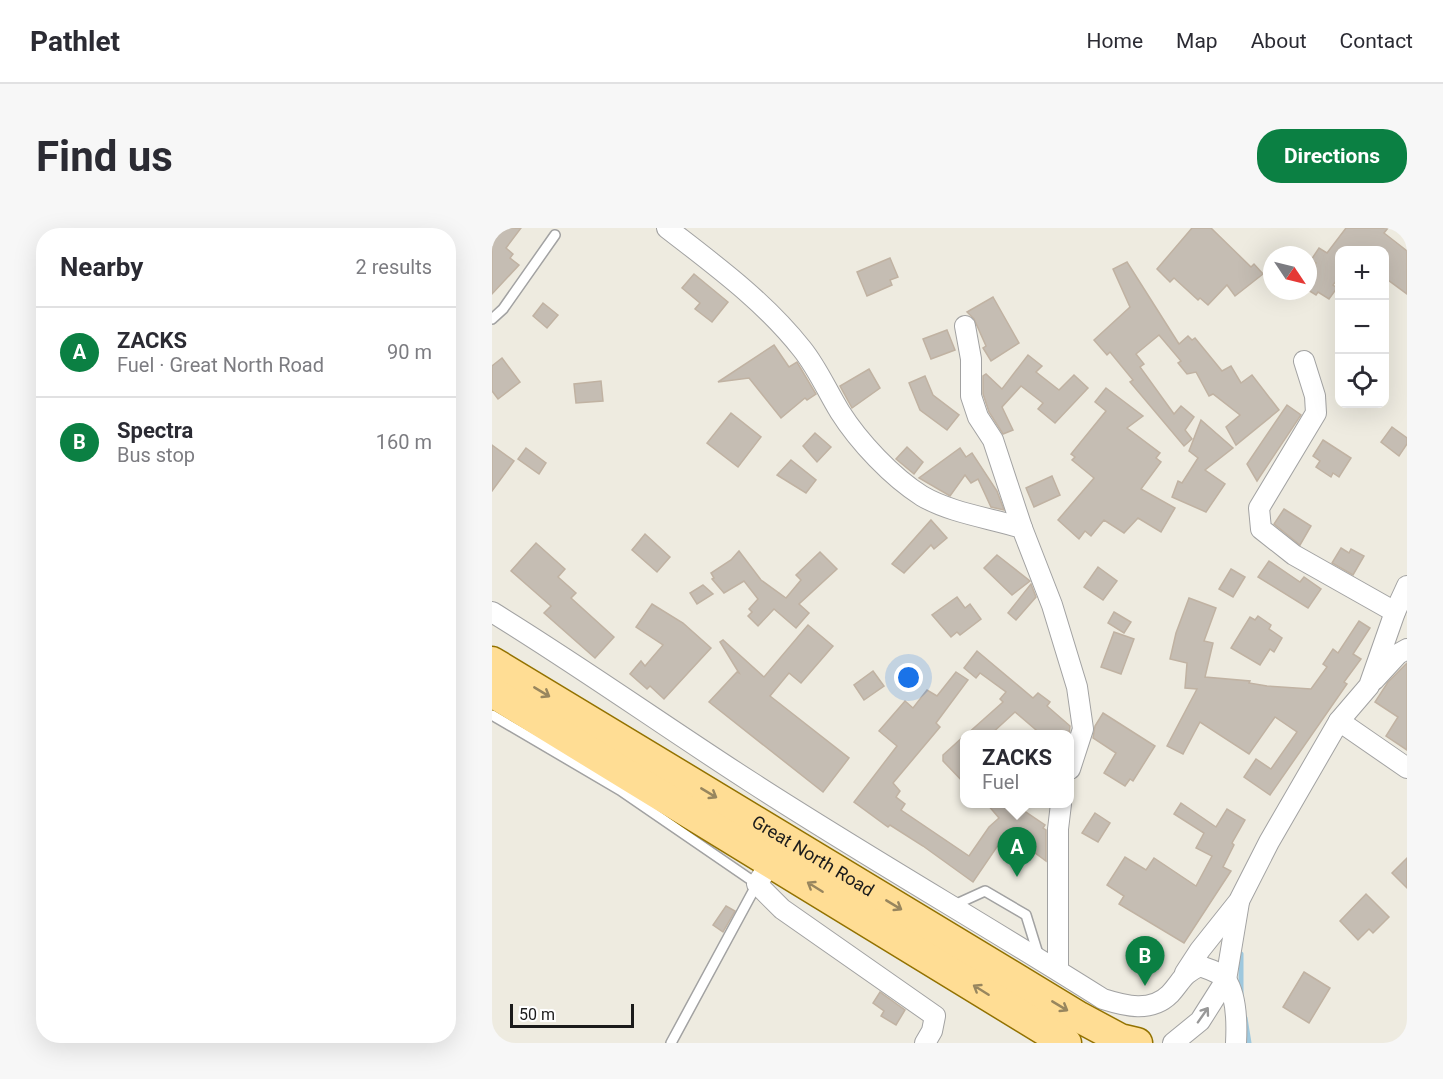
<!DOCTYPE html>
<meta charset="utf-8">
<style>
:root{--surface:#fff;--page:#f7f7f7;--text:#2b2b33;--muted:#7c7c81;--line:#e1e1e2;--accent:#0b8043}
body{margin:0;font-family:Roboto,sans-serif;background:var(--page);color:var(--text)}
.controls{position:absolute;right:18px;top:18px;display:grid;overflow:hidden;border-radius:12px;box-shadow:0 6px 24px #0002}
.controls button{width:54px;height:54px;display:grid;place-items:center;padding:0;border:0;border-bottom:2px solid var(--line);background:var(--surface);color:var(--text);font:30px sans-serif}
.compass{position:absolute;left:771px;top:18px;width:54px;height:54px;border-radius:50%;background:var(--surface);box-shadow:0 6px 24px #0002;rotate:125deg}
.scale{position:absolute;left:18px;bottom:15px;width:124px;box-sizing:border-box;padding-left:6px;border:3px solid #1b1b1b;border-top:0;font-size:16px;line-height:21px;white-space:nowrap;color:#1b1b1b;-webkit-text-stroke:4px #fff;paint-order:stroke}
.you{position:absolute;left:417px;top:450px;width:21px;height:21px;margin:-15px;border:4px solid #fff;border-radius:50%;background:#1a73e8;box-shadow:0 0 0 9px #1a73e833}
.badge{display:grid;place-items:center;width:39px;height:39px;border-radius:50%;background:var(--accent);color:#fff;font-size:20px;font-weight:700}
.pin{position:absolute;translate:-50% -50px;filter:drop-shadow(0 2px 3px #0008)}
.pin::after{content:'';position:absolute;top:32px;width:21px;height:18px;background:inherit;clip-path:polygon(0 0,100% 0,50% 100%)}
.popup{position:absolute;left:468px;top:502px;width:114px;height:78px;box-sizing:border-box;display:grid;place-content:center;border-radius:12px;background:var(--surface);filter:drop-shadow(0 2px 4px #0005);font-size:20px;white-space:nowrap;color:var(--muted)}
.popup b{font-size:22px;color:var(--text)}
.popup::after{content:'';position:absolute;left:50%;top:100%;margin-left:-12px;border:12px solid transparent;border-top-color:var(--surface)}
.list{margin:0;padding:0;list-style:none}
h2{display:flex;justify-content:space-between;align-items:center;height:78px;margin:0;padding:0 24px;font-size:26px}
h2 small{font-size:20px;font-weight:400;color:var(--muted)}
.list li{display:grid;grid-template-columns:39px 1fr auto;gap:18px;align-items:center;box-sizing:border-box;height:90px;padding:0 24px;border-top:2px solid var(--line)}
.list b{display:block;font-size:22px;white-space:nowrap}
.list p{margin:0;font-size:20px;white-space:nowrap;color:var(--muted)}
.list em{font-size:20px;font-style:normal;color:var(--muted)}
.icon{flex:none;width:33px;height:33px;fill:none;stroke:currentColor;stroke-width:2;stroke-linecap:round;stroke-linejoin:round}
.map{position:relative;flex:none;width:915px;height:815px;overflow:hidden;border-radius:24px}
header{display:flex;align-items:center;gap:36px;box-sizing:border-box;height:84px;padding:0 30px;background:var(--surface);border-bottom:2px solid var(--line)}
header strong{font-size:28px}
nav{display:flex;gap:33px;margin-inline-start:auto;font-size:21px}
.intro{display:flex;align-items:center;justify-content:space-between;box-sizing:border-box;height:144px;padding:0 36px}
h1{margin:0;font-size:42px}
.button{padding:15px 27px;border-radius:24px;background:var(--accent);color:#fff;font-size:21px;font-weight:700}
main{display:flex;gap:36px;padding:0 36px}
aside{flex:1;background:var(--surface);border-radius:24px;box-shadow:0 6px 24px #0002}
.map>svg:first-child{display:block}
</style>
<header>
<strong>Pathlet</strong>
<nav><a>Home</a><a>Map</a><a>About</a><a>Contact</a></nav>
</header>
<div class="intro"><h1>Find us</h1><a class="button">Directions</a></div>
<main>
<aside>
<h2>Nearby<small>2 results</small></h2>
<ul class="list">
<li><span class="badge">A</span><div><b>ZACKS</b><p>Fuel · Great North Road</p></div><em>90 m</em></li>
<li><span class="badge">B</span><div><b>Spectra</b><p>Bus stop</p></div><em>160 m</em></li>
</ul>
</aside>
<div class="map">
<svg width="915" height="815" viewBox="0 0 915 815">
<rect width="100%" height="100%" fill="#eeebe0"/>
<g fill="none" stroke-linecap="round" stroke-linejoin="round">
<g stroke="#9ec8de" stroke-width="5">
<polyline points="749,726 749,766"/>
<polyline points="753,790 757,815"/>
</g>
</g>
<g fill="#c5bdb3" stroke="#c0b2a2" stroke-width="1.5">
<polygon points="0,0 29,0 14,20 21,26 18,30 27,37 0,66"/>
<polygon points="700,0 719,0 759,39 762,36 771,46 743,68 735,57 716,77 708,70 706,72 682,50 678,54 665,41"/>
<polygon points="854,0 896,0 892,5 915,23 915,66 892,49 892,22 848,22 848,48 841,57 845,60 837,71 826,64 824,67 816,62 816,46 824,35 819,32 827,20 835,25"/>
<polygon points="398,30 406,49 398,52 400,57 375,68 365,44"/>
<polygon points="635,34 687,116 696,108 700,112 703,110 730,143 739,138 749,155 760,147 787,182 744,217 734,199 748,187 721,166 717,168 704,144 695,146 686,135 689,133 667,107 644,126 652,136 648,139 682,186 689,178 702,189 693,202 700,211 692,218 638,154 641,152 618,124 615,127 602,112 638,79 621,41"/>
<polygon points="202,46 236,74 220,94 203,81 208,75 190,60"/>
<polygon points="501,69 527,115 499,133 491,120 494,118 482,91 475,84"/>
<polygon points="51,75 66,87 55,100 41,88"/>
<polygon points="455,102 463,122 439,131 431,111"/>
<polygon points="282,117 297,139 305,134 324,166 315,172 313,170 289,190 257,150 226,154"/>
<polygon points="536,127 550,138 544,144 567,162 582,147 596,160 563,195 546,181 551,175 529,158 510,179 521,202 511,206 497,184 491,166 491,148 494,146 510,161"/>
<polygon points="10,130 28,154 6,171 0,163 0,138"/>
<polygon points="377,141 388,160 360,180 348,158"/>
<polygon points="433,148 441,167 467,187 455,202 428,182 417,155"/>
<polygon points="109,153 111,173 84,175 82,156"/>
<polygon points="614,160 651,188 635,200 668,225 664,230 669,234 649,261 683,280 669,304 646,290 632,305 612,292 599,308 593,303 587,311 566,292 602,250 580,232 583,229 579,226 614,183 603,174"/>
<polygon points="795,177 809,187 765,253 755,236"/>
<polygon points="239,185 269,209 246,239 215,215"/>
<polygon points="709,192 741,220 713,242 733,256 714,284 680,269 686,253 690,255 706,230 697,223"/>
<polygon points="900,199 915,210 915,216 907,228 889,214"/>
<polygon points="323,205 339,219 325,234 311,218"/>
<polygon points="831,212 859,230 847,249 841,245 839,249 824,239 828,233 821,228"/>
<polygon points="0,217 22,233 0,263"/>
<polygon points="415,219 431,234 422,246 404,231"/>
<polygon points="34,220 54,235 47,246 26,231"/>
<polygon points="468,220 474,229 480,225 505,263 512,282 499,279 486,251 479,255 473,247 458,268 427,250"/>
<polygon points="299,232 324,252 314,265 285,247"/>
<polygon points="560,248 568,267 542,279 534,260"/>
<polygon points="792,281 819,298 808,317 782,296"/>
<polygon points="439,292 455,310 442,321 439,317 412,345 400,336"/>
<polygon points="153,306 178,329 165,344 140,322"/>
<polygon points="44,315 73,341 66,349 84,365 79,370 122,409 103,430 52,385 59,378 19,343"/>
<polygon points="849,320 857,325 859,321 872,328 861,347 840,335"/>
<polygon points="247,323 269,352 294,370 309,352 304,347 328,324 345,341 307,376 317,385 304,400 282,381 266,398 256,388 260,384 257,381 266,371 252,353 232,365 220,351 222,350 219,345 239,332"/>
<polygon points="505,327 538,353 520,367 492,340"/>
<polygon points="777,333 808,354 812,349 829,361 816,380 766,349"/>
<polygon points="606,339 625,353 611,372 592,359"/>
<polygon points="739,341 753,349 741,369 727,361"/>
<polygon points="539,356 544,369 524,392 516,385"/>
<polygon points="211,357 221,366 205,376 198,365"/>
<polygon points="465,369 473,380 478,376 489,391 468,407 465,404 459,409 440,387"/>
<polygon points="697,370 724,380 712,413 721,415 713,449 758,453 757,455 775,458 819,461 835,439 831,436 841,421 846,425 867,393 878,400 861,426 869,431 852,454 855,456 778,567 752,549 764,531 779,541 805,504 783,489 757,526 708,494 691,526 675,518 705,461 693,460 695,435 678,431 684,405"/>
<polygon points="160,376 191,395 219,420 172,471 158,458 155,461 138,446 149,433 153,438 171,417 144,399"/>
<polygon points="622,384 639,394 632,405 616,395"/>
<polygon points="766,388 779,397 777,401 790,410 782,424 778,421 768,437 739,420 758,389 763,392"/>
<polygon points="316,397 341,418 309,455 297,445 278,468 357,530 331,564 217,474 245,444 247,445 228,414 231,412 272,449"/>
<polygon points="622,404 642,411 629,446 609,439"/>
<polygon points="485,423 541,470 546,465 558,474 555,478 578,498 577,507 550,507 523,484 498,507 474,507 511,474 508,471 514,464 488,445 484,450 472,440"/>
<polygon points="915,435 915,522 894,508 906,489 883,474 896,454"/>
<polygon points="381,443 392,458 372,472 362,457"/>
<polygon points="464,444 476,452 444,495 448,499 401,555 408,563 404,569 413,576 409,582 477,628 497,599 507,590 495,576 522,576 553,597 551,600 554,602 554,633 515,604 481,654 431,618 398,597 396,599 362,574 405,518 387,503 413,473 421,480 435,462 445,468"/>
<polygon points="611,485 663,518 641,553 638,551 633,558 612,545 624,525 601,510 603,498"/>
<polygon points="472,508 472,555 451,533 451,527"/>
<polygon points="689,575 724,599 735,581 753,592 740,615 742,617 731,639 739,643 692,715 627,676 632,668 615,657 633,629 654,642 662,630 704,658 720,628 704,620 712,605 682,586"/>
<polygon points="603,585 618,595 606,614 590,605"/>
<polygon points="915,630 915,660 900,645"/>
<polygon points="874,666 897,689 881,705 877,701 866,712 848,693"/>
<polygon points="234,678 243,683 231,704 221,697"/>
<polygon points="812,744 838,760 817,795 791,779"/>
<polygon points="388,764 413,782 404,797 389,788 392,783 381,775"/>
</g>
<g fill="none" stroke-linecap="round" stroke-linejoin="round">
<defs>
<g id="service">
<polyline points="0,91 11,81 63,7"/>
<polyline points="0,487 128,562 265,656 179,815"/>
<polyline points="460,678 493,663 534,687 547,729"/>
</g>
<g id="minor">
<path d="M 175,0 C 224,38 272,73 310,121 C 326,141 335,163 348,184 C 367,214 400,249 430,268 C 459,285 498,290 530,300 L 560,377 L 585,459 L 591,501 L 578,541"/>
<polyline points="473,98 479,131 479,168 486,189 501,212 530,300"/>
<polyline points="812,133 823,168 824,185 767,280 769,301 802,327 903,384"/>
<path d="M 0,384 C 88,438 172,498 259,554 C 375,629 494,697 611,771 C 633,778 659,785 678,766 C 690,753 690,746 708,738 C 716,741 728,744 734,752 C 745,768 745,796 744,815"/>
<polyline points="882,452 906,426 915,421"/>
<polyline points="847,493 915,540"/>
<polyline points="280,633 265,656 290,681 443,788 440,803 433,815"/>
<polyline points="566,742 566,601 569,576"/>
<polyline points="693,745 708,722 747,673 777,614 847,493 877,458 903,384 915,358"/>
<polyline points="681,815 708,793 734,752 747,674"/>
</g>
<g id="primary">
<path id="s1" d="M 0,434 L 587,789 L 628,811 L 645,815"/>
<polyline points="0,464 574,815"/>
</g>
</defs>
<use href="#service" stroke="#a2a2a2" stroke-width="12"/>
<use href="#minor" stroke="#a2a2a2" stroke-width="22"/>
<use href="#primary" stroke="#937200" stroke-width="33"/>
<use href="#service" stroke="#fff" stroke-width="9"/>
<use href="#minor" stroke="#fff" stroke-width="20"/>
<use href="#primary" stroke="#ffdd94" stroke-width="30"/>
</g>
<defs><path id="oneway-shaft" d="M-6 0H5M1.5-3L5.5 0L1.5 3" fill="none" stroke-width="1.6" stroke-linecap="round" stroke-linejoin="round" transform="scale(1.5)"/></defs>
<g stroke="#98865e">
<use href="#oneway-shaft" transform="translate(50 464) rotate(31)"/>
<use href="#oneway-shaft" transform="translate(217 565) rotate(31)"/>
<use href="#oneway-shaft" transform="translate(323 659) rotate(-148)"/>
<use href="#oneway-shaft" transform="translate(402 677) rotate(31)"/>
<use href="#oneway-shaft" transform="translate(489 762) rotate(-148)"/>
<use href="#oneway-shaft" transform="translate(568 778) rotate(31)"/>
</g>
<use stroke="#989898" href="#oneway-shaft" transform="translate(711 787) rotate(-55)"/>
<g text-anchor="middle" stroke-width="6" stroke-linejoin="round" paint-order="stroke">
<g font-size="18" fill="#1b1b1b" stroke="#fff">
<text dy="6" stroke="none"><textPath href="#s1" startOffset="375">Great North Road</textPath></text>
</g>
</g>
</svg>
<div class="controls">
<button>+</button>
<button>−</button>
<button><svg class="icon" aria-label="locate" viewBox="0 0 24 24"><circle cx="12" cy="12" r="6"/><path d="M12 2v4M12 18v4M2 12h4M18 12h4"/></svg></button>
</div>
<svg class="compass" viewBox="-18 -18 36 36"><path d="M0-13l5 13h-10z" fill="#e53935"/><path d="M0 13l5-13h-10z" fill="#7c7c81"/></svg>
<div class="scale">50 m</div>
<div class="you"></div>
<div class="pin badge" style="left:525px;top:649px">A</div>
<div class="popup"><b>ZACKS</b>Fuel</div>
<div class="pin badge" style="left:653px;top:758px">B</div>
</div>
</main>
